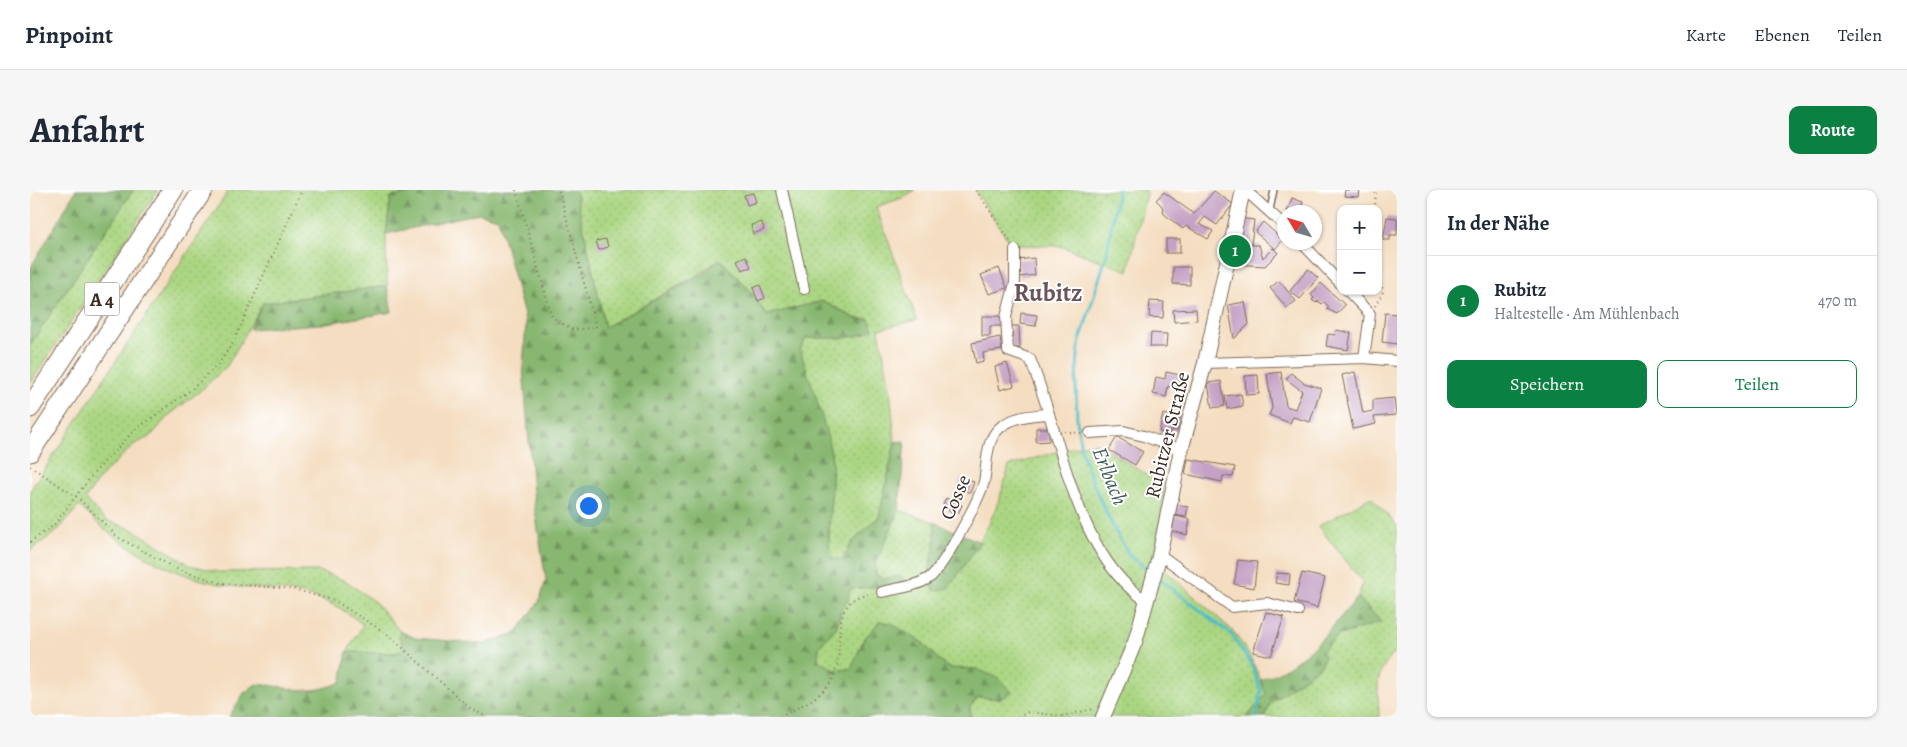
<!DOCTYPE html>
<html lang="de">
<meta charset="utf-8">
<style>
:root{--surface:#fff;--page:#f6f6f7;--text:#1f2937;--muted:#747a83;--line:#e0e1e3;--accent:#0b8043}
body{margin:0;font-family:Alegreya,serif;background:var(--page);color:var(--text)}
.controls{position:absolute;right:15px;top:15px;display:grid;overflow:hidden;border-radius:10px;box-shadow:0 1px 4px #0004}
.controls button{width:45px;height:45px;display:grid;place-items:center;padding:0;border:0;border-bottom:1px solid var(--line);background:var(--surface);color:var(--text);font:25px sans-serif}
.compass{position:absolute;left:1247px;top:15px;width:45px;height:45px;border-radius:50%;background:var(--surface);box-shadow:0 1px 4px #0004;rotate:308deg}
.you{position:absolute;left:558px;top:315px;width:18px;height:18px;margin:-12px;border:4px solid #fff;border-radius:50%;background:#1a73e8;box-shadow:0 0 0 8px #1a73e833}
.badge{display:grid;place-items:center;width:32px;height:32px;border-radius:50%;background:var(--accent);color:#fff;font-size:16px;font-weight:700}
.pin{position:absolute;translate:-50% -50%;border:2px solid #fff;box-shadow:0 1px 5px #0006}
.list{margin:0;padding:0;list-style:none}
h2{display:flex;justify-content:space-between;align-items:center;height:65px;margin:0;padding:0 20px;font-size:21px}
h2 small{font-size:16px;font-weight:400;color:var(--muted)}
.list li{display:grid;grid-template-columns:32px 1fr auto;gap:15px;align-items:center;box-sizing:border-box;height:90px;padding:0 20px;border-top:1px solid var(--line)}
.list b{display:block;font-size:19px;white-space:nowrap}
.list p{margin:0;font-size:16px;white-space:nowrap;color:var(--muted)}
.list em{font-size:16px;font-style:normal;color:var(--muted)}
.actions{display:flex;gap:10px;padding:15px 20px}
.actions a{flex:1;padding:11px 0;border:1px solid var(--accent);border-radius:10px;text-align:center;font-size:18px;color:var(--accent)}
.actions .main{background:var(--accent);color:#fff}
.map{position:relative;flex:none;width:1367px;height:527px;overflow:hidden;border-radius:10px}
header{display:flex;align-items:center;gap:30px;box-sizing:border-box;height:70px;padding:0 25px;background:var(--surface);border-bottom:1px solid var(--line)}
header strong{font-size:24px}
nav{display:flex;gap:28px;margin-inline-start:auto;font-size:18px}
.intro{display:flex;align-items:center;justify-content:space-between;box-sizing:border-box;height:120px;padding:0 30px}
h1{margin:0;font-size:35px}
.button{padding:12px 22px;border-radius:10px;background:var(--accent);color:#fff;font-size:18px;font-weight:700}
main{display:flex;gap:30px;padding:0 30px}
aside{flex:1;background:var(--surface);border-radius:10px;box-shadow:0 1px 4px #0004}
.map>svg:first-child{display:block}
</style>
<header>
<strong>Pinpoint</strong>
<nav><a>Karte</a><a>Ebenen</a><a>Teilen</a></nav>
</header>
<div class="intro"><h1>Anfahrt</h1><a class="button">Route</a></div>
<main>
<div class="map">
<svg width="1367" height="527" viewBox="0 0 1367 527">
<defs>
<pattern id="grass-dots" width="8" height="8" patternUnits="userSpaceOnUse" patternTransform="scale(1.25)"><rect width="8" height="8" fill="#aad682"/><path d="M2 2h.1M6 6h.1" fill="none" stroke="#93b870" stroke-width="1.8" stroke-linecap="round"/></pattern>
<pattern id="forest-firs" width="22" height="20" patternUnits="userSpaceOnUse" patternTransform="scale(1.25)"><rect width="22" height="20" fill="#87b770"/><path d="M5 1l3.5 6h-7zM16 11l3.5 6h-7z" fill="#70955b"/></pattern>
</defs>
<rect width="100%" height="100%" fill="#fff"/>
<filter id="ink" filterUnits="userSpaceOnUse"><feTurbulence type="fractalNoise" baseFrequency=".02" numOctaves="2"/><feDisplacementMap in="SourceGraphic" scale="10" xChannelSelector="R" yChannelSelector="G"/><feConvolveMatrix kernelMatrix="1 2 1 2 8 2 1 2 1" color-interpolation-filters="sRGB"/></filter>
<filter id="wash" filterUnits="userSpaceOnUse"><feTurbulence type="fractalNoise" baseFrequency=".0096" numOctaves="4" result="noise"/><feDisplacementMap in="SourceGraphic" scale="20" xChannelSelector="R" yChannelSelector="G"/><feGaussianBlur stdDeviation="1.12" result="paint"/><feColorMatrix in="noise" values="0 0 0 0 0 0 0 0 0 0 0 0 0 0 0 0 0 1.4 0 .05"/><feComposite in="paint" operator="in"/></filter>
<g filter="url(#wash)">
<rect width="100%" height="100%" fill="#f4ddc0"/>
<g fill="url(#grass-dots)" stroke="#728050">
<polygon points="103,0 128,0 0,194 0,155"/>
<path d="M 199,0 L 398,0 L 361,7 L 356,45 L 357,96 L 233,113 L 197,176 L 170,201 L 138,226 L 121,246 L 105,254 L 91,267 L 72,285 L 55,309 L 75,330 L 104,340 L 160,375 L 189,382 L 288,381 L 316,391 L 346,413 L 370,441 L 369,446 L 375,460 L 365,463 L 317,462 L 333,435 C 276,386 231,408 168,389 C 141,381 113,366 90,351 C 75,341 62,327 49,316 L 28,340 L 0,361 L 0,301 Z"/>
<polygon points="545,0 885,0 872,8 846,17 887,130 849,139 860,198 865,252 849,327 823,351 812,371 803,369 799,360 801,264 770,160 776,148 798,148 836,144 839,129 827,129 793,111 737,125 721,102 690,69 668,85 575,137"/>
<polygon points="945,0 1117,0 1098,81 1030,56 987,55 978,50"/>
<path d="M 1066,253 L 1135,296 L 1125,371 L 1204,442 L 1220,466 L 1237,504 L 1217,527 L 940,527 L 940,517 L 948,507 L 970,509 L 981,502 L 947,479 L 919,479 L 908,470 L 893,453 L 850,432 L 834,449 L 821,479 L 805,480 L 788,470 L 789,457 L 807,436 L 811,419 L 818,411 L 820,398 L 867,395 L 870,386 L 854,389 L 846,385 L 845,375 L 869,320 L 904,332 L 906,353 L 900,372 L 938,367 C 960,339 970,310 979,276 C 1008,268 1036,257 1066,253 Z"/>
<path d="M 1341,307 L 1367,335 L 1367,460 C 1343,486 1348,493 1349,527 L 1235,527 L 1241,512 L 1291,475 L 1291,462 L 1306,446 L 1350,432 L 1328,407 L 1333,392 L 1288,336 Z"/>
</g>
<g fill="url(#forest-firs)" stroke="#617047">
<polygon points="46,0 103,0 0,155 0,79"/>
<path d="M 398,0 L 545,0 L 575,137 L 674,83 L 690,69 L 721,102 L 737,125 L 793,111 L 826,129 L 839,129 L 843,139 C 826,151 796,148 776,148 L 770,160 C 781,194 794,228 801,263 C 807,295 792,344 803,369 L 812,370 L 823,351 L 849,327 L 865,252 L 875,251 L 869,320 L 845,375 L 846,385 L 854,389 L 870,386 L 874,389 L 868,395 L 820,399 L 818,411 L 811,419 L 807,436 L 789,457 L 788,470 L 805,480 L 821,479 L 834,449 L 850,431 L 861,433 L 893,453 L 908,470 L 919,478 L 947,479 L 968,488 L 982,502 L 970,509 L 948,507 L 940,517 L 940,527 L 199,527 L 214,503 L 226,494 C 262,496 275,508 311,492 L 317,462 L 365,463 L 374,460 L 369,446 L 370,441 L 385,448 L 454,454 L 486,443 L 509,412 L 516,390 L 504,314 L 493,178 L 496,133 L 468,28 L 449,23 L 356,44 L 361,7 Z"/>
<polygon points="357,96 362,122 291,134 220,139 233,113"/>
<path d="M 904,332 L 950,352 L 919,398 L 905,401 C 894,386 903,369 905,353 C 906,347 905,339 904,332 Z"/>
<path d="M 1328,407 L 1351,432 L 1307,446 L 1291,462 L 1295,466 L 1291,475 L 1241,512 L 1235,527 L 1217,527 L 1236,504 L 1230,490 C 1275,475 1298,441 1328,407 Z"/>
</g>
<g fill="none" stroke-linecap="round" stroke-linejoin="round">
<g stroke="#4ebcc5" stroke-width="3">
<polyline points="1088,0 1076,67 1049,154 1046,191 1047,231 1051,259 1064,296 1083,337 1100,366 1121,382"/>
<polyline points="1127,387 1201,444 1222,475 1231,501 1226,527"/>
</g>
</g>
<g id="blocks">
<g fill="#c4a1c5">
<polygon points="1315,0 1330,0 1329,7 1314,6"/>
<polygon points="1184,1 1203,14 1187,35 1175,27 1169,34 1183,41 1178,49 1156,36 1153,39 1134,24 1132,16 1126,10 1134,2 1164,24"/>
<polygon points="723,3 726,12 717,15 714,5"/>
<polygon points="1262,8 1273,12 1270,22 1257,22"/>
<polygon points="1357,27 1367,28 1367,45 1360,45 1360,50 1353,50"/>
<polygon points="1209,28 1224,30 1221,55 1229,55 1233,68 1243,58 1248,63 1235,76 1203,74"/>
<polygon points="732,32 734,40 723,44 721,35"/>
<polygon points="1233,32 1253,50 1245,59 1225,42"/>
<polygon points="576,49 578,57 569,60 566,51"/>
<rect x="1136" y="49" width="14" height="14"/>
<polygon points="716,66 721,77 712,80 707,70"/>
<polygon points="1004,68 1005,85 990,87 988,70"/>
<polygon points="1143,77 1160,77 1160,95 1143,94"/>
<polygon points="969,78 977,98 959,104 951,85"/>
<polygon points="1278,79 1288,88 1270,109 1260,101"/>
<polygon points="1249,91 1266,111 1257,118 1240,98"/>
<polygon points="1291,93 1315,115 1307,124 1297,119 1299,117 1294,112 1292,114 1288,111 1286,113 1282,110 1284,108 1281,105"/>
<polygon points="730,95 735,108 728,111 723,98"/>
<polygon points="1120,111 1134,112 1133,128 1119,127"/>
<polygon points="1215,112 1219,134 1204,149 1198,115"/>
<polygon points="1166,119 1167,130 1144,132 1143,120"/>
<polygon points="991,123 1007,125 1006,136 990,134"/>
<polygon points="1355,123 1367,124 1367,154 1352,152"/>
<polygon points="952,126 972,126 972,136 960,136 960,146 952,146"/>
<polygon points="981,136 989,136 990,158 982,158"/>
<polygon points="1306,140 1321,143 1318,160 1296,156 1298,144 1305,145"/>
<polygon points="1121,143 1137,144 1136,157 1120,157"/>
<polygon points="970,147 972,160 953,163 954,171 946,173 942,153"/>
<polygon points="977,173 984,196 970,200 965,177"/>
<polygon points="1136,182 1155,186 1152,199 1138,196 1136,207 1123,204 1126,187 1135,189"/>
<polygon points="1251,182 1256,216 1265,219 1272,201 1256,189 1261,183 1274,193 1291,198 1280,232 1263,227 1260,233 1239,225 1242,218 1237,184"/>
<polygon points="1325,182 1333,223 1343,221 1343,210 1364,208 1366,225 1344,227 1346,234 1323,239 1312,185"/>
<polygon points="1228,185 1229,204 1216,205 1215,186"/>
<polygon points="1191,191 1195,216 1182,218 1178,193"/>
<polygon points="1211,204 1213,216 1197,219 1195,206"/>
<polygon points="1133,224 1150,227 1147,241 1141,240 1140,244 1129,242"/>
<polygon points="1006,238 1019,238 1019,251 1006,252"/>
<polygon points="1087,247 1113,262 1105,275 1079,260"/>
<polygon points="1158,269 1205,277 1203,287 1193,286 1192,292 1155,284"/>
<polygon points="931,288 944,292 940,303 928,297"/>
<polygon points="916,308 932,315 928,324 918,320 920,317 913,314"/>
<polygon points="1147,315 1158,317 1156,327 1145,325"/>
<polygon points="1145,326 1160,329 1157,345 1142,341"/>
<polygon points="1208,370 1227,372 1224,398 1204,394"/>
<polygon points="1247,383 1260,384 1259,395 1245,393"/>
<polygon points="1272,383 1295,388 1287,418 1264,412"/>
<polygon points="1236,422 1254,427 1241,466 1223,462"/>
</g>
</g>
</g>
<g filter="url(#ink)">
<use href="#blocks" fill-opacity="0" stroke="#7c6957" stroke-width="1"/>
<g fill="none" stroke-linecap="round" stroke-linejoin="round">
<defs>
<polyline id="lane" points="1240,20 1244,0"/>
<g id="street">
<polyline points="752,0 774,99"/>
<polyline points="1215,0 1254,35"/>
<polyline points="1271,52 1311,94"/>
<path d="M 985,60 L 985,93 L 976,127 L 978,161 L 1000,169 C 1031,242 1045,367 1117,411"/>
<polyline points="1318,101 1340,124 1334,168"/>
<polyline points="1175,173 1334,168 1367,171"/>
<polyline points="1060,243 1093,241 1114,246 1151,260"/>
<polyline points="1129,364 1202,417 1237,413 1268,421"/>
<path d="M 852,402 C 867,398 886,397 899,388 C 913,378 949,310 954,292 C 958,273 954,246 975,234 C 987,226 1005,225 1019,224"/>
</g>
<polyline id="secondary" points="1073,527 1105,452 1128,371 1151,260 1175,173 1213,0"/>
<g id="highway">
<polyline points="0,218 143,0"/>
<polyline points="0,262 173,0"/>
</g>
</defs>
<use href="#lane" stroke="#7c6957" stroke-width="8"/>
<use href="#street" stroke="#7c6957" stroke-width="12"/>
<use href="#secondary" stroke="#7c6957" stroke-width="16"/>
<use href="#highway" stroke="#7c6957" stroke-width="21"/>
<g stroke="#7c6957" stroke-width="2" stroke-dasharray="1 4" stroke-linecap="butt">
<polyline points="486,0 522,127 543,140 566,137 529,0"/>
<polyline points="946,0 980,51"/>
<polyline points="1345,19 1346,0"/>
<polyline points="1345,116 1353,102 1348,79"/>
<polyline points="1035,242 1051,243"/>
<polyline points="0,276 47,307 89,348 149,380 191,393 263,399 305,411 357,444 441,519 457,527"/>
<polyline points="0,352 23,336 63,284 105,240 162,199 190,172 204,151 272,0"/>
<path d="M 750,527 C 766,518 786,510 798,496 C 822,468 790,410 842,403"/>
<polyline points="988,527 998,522 1032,526 1063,519"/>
</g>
<use href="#lane" stroke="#fff" stroke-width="5"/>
<use href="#street" stroke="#fff" stroke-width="10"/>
<use href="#secondary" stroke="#fff" stroke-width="14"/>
<use href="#highway" stroke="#fff" stroke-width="19"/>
</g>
</g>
<g text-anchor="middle" stroke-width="4" stroke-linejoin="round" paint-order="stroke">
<rect fill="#fff" stroke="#766a62" stroke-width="1" x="54.5" y="92.5" width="35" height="33" rx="4"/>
<g font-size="19" font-weight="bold" fill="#3b2a1e">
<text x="72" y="116">A 4</text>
</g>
<g font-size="20" fill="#3b2a1e" stroke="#fff">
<text transform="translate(1137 245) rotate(-76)" y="7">Rubitzer Straße</text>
<text transform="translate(925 307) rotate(-66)" y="7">Cosse</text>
</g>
<g font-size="21" font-style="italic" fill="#425d58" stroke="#fff">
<text transform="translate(1080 286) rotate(68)" y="7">Erlbach</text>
</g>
<g font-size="25" font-weight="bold" fill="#6b5458" stroke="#fff">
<text x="1018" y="111">Rubitz</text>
</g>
</g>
</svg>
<div class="controls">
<button>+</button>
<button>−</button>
</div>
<svg class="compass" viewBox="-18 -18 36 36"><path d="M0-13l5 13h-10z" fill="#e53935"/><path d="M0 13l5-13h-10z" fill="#747a83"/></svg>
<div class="you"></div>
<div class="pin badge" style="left:1205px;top:61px">1</div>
</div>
<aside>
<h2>In der Nähe<small></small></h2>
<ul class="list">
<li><span class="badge">1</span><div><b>Rubitz</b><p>Haltestelle · Am Mühlenbach</p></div><em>470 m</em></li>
</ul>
<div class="actions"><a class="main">Speichern</a><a>Teilen</a></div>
</aside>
</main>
